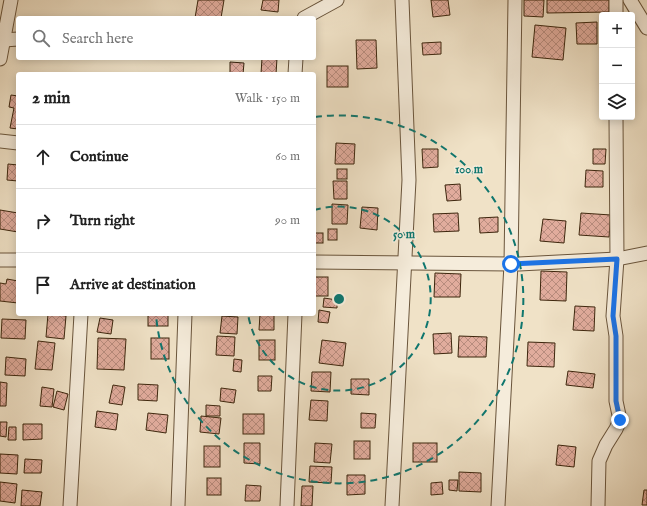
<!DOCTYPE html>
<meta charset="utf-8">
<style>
:root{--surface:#fff;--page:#f2f2f2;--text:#222;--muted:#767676;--line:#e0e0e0}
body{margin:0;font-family:"IM FELL English",serif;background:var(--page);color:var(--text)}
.controls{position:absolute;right:12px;top:12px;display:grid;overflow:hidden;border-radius:4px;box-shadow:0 2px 10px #0003}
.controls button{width:36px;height:36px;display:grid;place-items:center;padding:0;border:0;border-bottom:1px solid var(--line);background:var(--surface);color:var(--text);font:20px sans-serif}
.stop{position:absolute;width:12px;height:12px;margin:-9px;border:3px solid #1a73e8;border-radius:50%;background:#fff}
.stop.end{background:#1a73e8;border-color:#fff;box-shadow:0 1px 4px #0008}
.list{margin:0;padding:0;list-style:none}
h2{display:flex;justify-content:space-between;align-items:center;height:52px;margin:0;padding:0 16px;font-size:17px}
h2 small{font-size:13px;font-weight:400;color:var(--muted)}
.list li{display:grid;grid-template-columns:26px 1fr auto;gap:12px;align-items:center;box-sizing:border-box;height:64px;padding:0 16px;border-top:1px solid var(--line)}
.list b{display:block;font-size:15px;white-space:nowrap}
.list em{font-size:13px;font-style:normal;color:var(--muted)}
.icon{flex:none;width:22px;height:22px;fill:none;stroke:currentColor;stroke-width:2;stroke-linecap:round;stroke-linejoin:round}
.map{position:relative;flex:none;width:647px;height:506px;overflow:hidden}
.search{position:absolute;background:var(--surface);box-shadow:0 2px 10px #0003;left:16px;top:16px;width:300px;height:44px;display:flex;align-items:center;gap:10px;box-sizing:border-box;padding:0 14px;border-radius:4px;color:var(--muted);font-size:15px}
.panel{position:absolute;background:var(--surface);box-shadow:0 2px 10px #0003;left:16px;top:72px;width:300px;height:244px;border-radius:4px}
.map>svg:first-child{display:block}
</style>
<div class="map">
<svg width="647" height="506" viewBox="0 0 647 506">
<defs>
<pattern id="building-cross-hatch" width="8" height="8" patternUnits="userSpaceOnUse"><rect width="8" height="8" fill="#e1ac9d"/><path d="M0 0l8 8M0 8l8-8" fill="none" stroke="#b88c7e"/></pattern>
</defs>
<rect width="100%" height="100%" fill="#f0e2c7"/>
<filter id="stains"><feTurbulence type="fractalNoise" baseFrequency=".005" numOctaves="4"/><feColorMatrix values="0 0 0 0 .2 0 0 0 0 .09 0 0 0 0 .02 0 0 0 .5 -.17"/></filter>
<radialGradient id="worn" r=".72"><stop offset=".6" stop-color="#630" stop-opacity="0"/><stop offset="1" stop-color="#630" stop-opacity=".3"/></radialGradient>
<g fill="url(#building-cross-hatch)" stroke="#3d260d">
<polygon points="198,0 224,0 221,18 195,18"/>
<polygon points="263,0 279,0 278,12 261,10"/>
<polygon points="431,0 448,0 450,15 433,17"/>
<polygon points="524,0 544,0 543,17 524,16"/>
<polygon points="547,0 609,0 609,12 547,13"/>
<polygon points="597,22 597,44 577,44 576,23"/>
<polygon points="535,25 566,28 563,60 532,57"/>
<polygon points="356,40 376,40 377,68 357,69"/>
<polygon points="441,42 441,54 423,55 422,43"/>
<polygon points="262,58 277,58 276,74 261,74"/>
<polygon points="230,62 244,63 243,74 230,74"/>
<rect x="327" y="66" width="21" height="21"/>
<polygon points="11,95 18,96 18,129 10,128 14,108 9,107"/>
<polygon points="336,143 355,144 354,164 335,164"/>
<polygon points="422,149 438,149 438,167 423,168"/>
<polygon points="593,149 606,149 605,164 593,164"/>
<polygon points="8,164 18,165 18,181 7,180"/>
<rect x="337" y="169" width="10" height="10"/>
<polygon points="586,170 603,171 603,187 585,187"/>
<polygon points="333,181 347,181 347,199 334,199"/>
<polygon points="460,184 461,200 447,201 445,185"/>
<polygon points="332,204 348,205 347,224 332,224"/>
<polygon points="362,207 378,208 377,230 360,228"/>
<polygon points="0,210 18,213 18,232 0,229"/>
<polygon points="458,213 459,231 434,232 433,214"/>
<polygon points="581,213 611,215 609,237 579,235"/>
<polygon points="498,217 498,232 480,233 479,218"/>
<polygon points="543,219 566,221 564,243 540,241"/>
<rect x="328" y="229" width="9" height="11"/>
<rect x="315" y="233" width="8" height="10"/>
<polygon points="541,271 567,272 566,301 540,300"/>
<polygon points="435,273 461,274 460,297 434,297"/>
<rect x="314" y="277" width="14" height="19"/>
<polygon points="7,279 18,281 18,303 0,301 0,283 6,284"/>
<polygon points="324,298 337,300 337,308 323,307"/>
<polygon points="575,306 595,307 594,331 573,330"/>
<polygon points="319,310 330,312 328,323 318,322"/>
<polygon points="48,314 66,316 64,339 46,337"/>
<rect x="148" y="314" width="20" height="12"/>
<polygon points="260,314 274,314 274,330 259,330"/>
<polygon points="222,316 238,317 237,334 220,333"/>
<polygon points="100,318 113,320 111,334 97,332"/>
<polygon points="2,319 26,320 25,339 1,338"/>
<polygon points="451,333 452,353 434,354 433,334"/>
<polygon points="217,336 235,337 234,356 216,355"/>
<polygon points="459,336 487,337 486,357 458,357"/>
<polygon points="98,338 126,339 124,370 97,369"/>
<rect x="151" y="338" width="18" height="21"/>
<rect x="259" y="340" width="16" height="20"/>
<polygon points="322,340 346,343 343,366 319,363"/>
<polygon points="38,341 55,343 52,370 35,369"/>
<polygon points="528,342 555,343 554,367 527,366"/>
<polygon points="6,357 26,359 25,376 5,375"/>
<polygon points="234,359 242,360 241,372 233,371"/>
<polygon points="568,371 595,374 593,388 566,385"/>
<polygon points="312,372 331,372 330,392 311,391"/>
<polygon points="258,376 272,376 271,391 258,391"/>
<polygon points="351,379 369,379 369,395 351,394"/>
<polygon points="0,382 7,383 6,406 0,406"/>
<polygon points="138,384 158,385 157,401 138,400"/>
<polygon points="113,385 125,387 122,405 109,403"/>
<polygon points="42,387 54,389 52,407 40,406"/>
<polygon points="221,388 236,390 234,403 220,401"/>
<polygon points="57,391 68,394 64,410 53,407"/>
<polygon points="311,400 328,401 327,421 309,420"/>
<polygon points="206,405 220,406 220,416 206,416"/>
<polygon points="97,411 118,414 116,430 95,427"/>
<polygon points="148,413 168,415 166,433 146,430"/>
<polygon points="361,413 376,414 375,428 361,428"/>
<rect x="243" y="414" width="21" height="20"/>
<polygon points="201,416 221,418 219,434 200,432"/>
<polygon points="0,422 7,422 6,437 0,436"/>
<polygon points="23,424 42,424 42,439 23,440"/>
<polygon points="9,427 16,427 16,440 8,440"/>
<rect x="354" y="441" width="16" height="18"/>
<polygon points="244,443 260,443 260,464 244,463"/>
<polygon points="315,443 332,444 330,463 314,462"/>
<rect x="413" y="443" width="24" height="19"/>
<polygon points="558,445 576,447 574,467 556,465"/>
<rect x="204" y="446" width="16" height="21"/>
<polygon points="0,454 18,455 17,474 0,473"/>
<polygon points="25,459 42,460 41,473 24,473"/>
<polygon points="310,466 332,467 331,483 309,482"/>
<polygon points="459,472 481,473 481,492 459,491"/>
<polygon points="347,475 365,475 365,494 347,495"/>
<rect x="207" y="478" width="14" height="17"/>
<polygon points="449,480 458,480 457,491 449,490"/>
<polygon points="0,482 17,484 15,503 0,501"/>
<polygon points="442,482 443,494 431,495 431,483"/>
<polygon points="246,485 261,486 260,501 245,501"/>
<polygon points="302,486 313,486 312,506 301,506"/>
<polygon points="22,490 42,492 40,506 21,506"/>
<polygon points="644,490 647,490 647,505 642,505"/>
</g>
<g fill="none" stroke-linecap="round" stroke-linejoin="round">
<defs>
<g id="minor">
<polyline points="616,0 616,15"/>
<polyline points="630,0 647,28"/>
<polyline points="304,18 337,0"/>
<polyline points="4,40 18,39"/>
<polyline points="0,59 11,0"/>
<polyline points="295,74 296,58"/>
<polyline points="0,141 18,143"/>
<polyline points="0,260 18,260"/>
<polyline points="314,262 519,264 617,259 647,253"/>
<polyline points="70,506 81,314"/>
<polyline points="178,506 185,314"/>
<polyline points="287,506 295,314"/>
<polyline points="392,506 409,180 402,0"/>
<polyline points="498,506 511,264 515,0"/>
<polyline points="598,506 599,461 606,445 616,429 620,420 616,401 616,336 613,316 617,259 616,117"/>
</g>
</defs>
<use href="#minor" stroke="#6a553c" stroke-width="15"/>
<use href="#minor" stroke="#f5ecdb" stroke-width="13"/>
</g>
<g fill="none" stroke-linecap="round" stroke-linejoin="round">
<polyline stroke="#1a73e8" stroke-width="5" points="511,264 617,259 613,316 616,336 616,401 620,420"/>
</g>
<g fill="none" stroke="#0f766e" stroke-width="2" stroke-dasharray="7 5">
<path d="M314 210A92 92 0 1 1 248 314"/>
<path d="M315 117A184 184 0 1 1 156 315"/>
</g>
<circle cx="339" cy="299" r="6" fill="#0f766e" stroke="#f5ecdb" stroke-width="2"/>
<g font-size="12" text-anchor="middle" font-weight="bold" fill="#0f766e" stroke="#f5ecdb" stroke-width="3" stroke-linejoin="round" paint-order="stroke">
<text x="469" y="173">100 m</text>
<text x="404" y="238">50 m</text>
</g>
<rect width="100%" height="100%" filter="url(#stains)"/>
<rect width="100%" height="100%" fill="url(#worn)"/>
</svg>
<div class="controls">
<button>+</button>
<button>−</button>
<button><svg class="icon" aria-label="layers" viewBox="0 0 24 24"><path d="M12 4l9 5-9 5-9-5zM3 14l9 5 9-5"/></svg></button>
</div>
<div class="stop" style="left:511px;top:264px"></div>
<div class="stop end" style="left:620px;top:420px"></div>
<div class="search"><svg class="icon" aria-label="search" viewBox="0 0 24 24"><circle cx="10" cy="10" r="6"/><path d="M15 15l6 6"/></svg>Search here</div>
<section class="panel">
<h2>2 min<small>Walk · 150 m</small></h2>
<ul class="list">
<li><svg class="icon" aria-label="ahead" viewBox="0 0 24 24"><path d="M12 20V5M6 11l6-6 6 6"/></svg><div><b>Continue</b></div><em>60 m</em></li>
<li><svg class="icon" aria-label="right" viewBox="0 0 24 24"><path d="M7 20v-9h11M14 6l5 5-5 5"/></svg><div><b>Turn right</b></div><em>90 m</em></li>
<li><svg class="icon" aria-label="arrive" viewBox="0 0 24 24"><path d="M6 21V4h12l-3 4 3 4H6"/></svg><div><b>Arrive at destination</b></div></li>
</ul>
</section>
</div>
